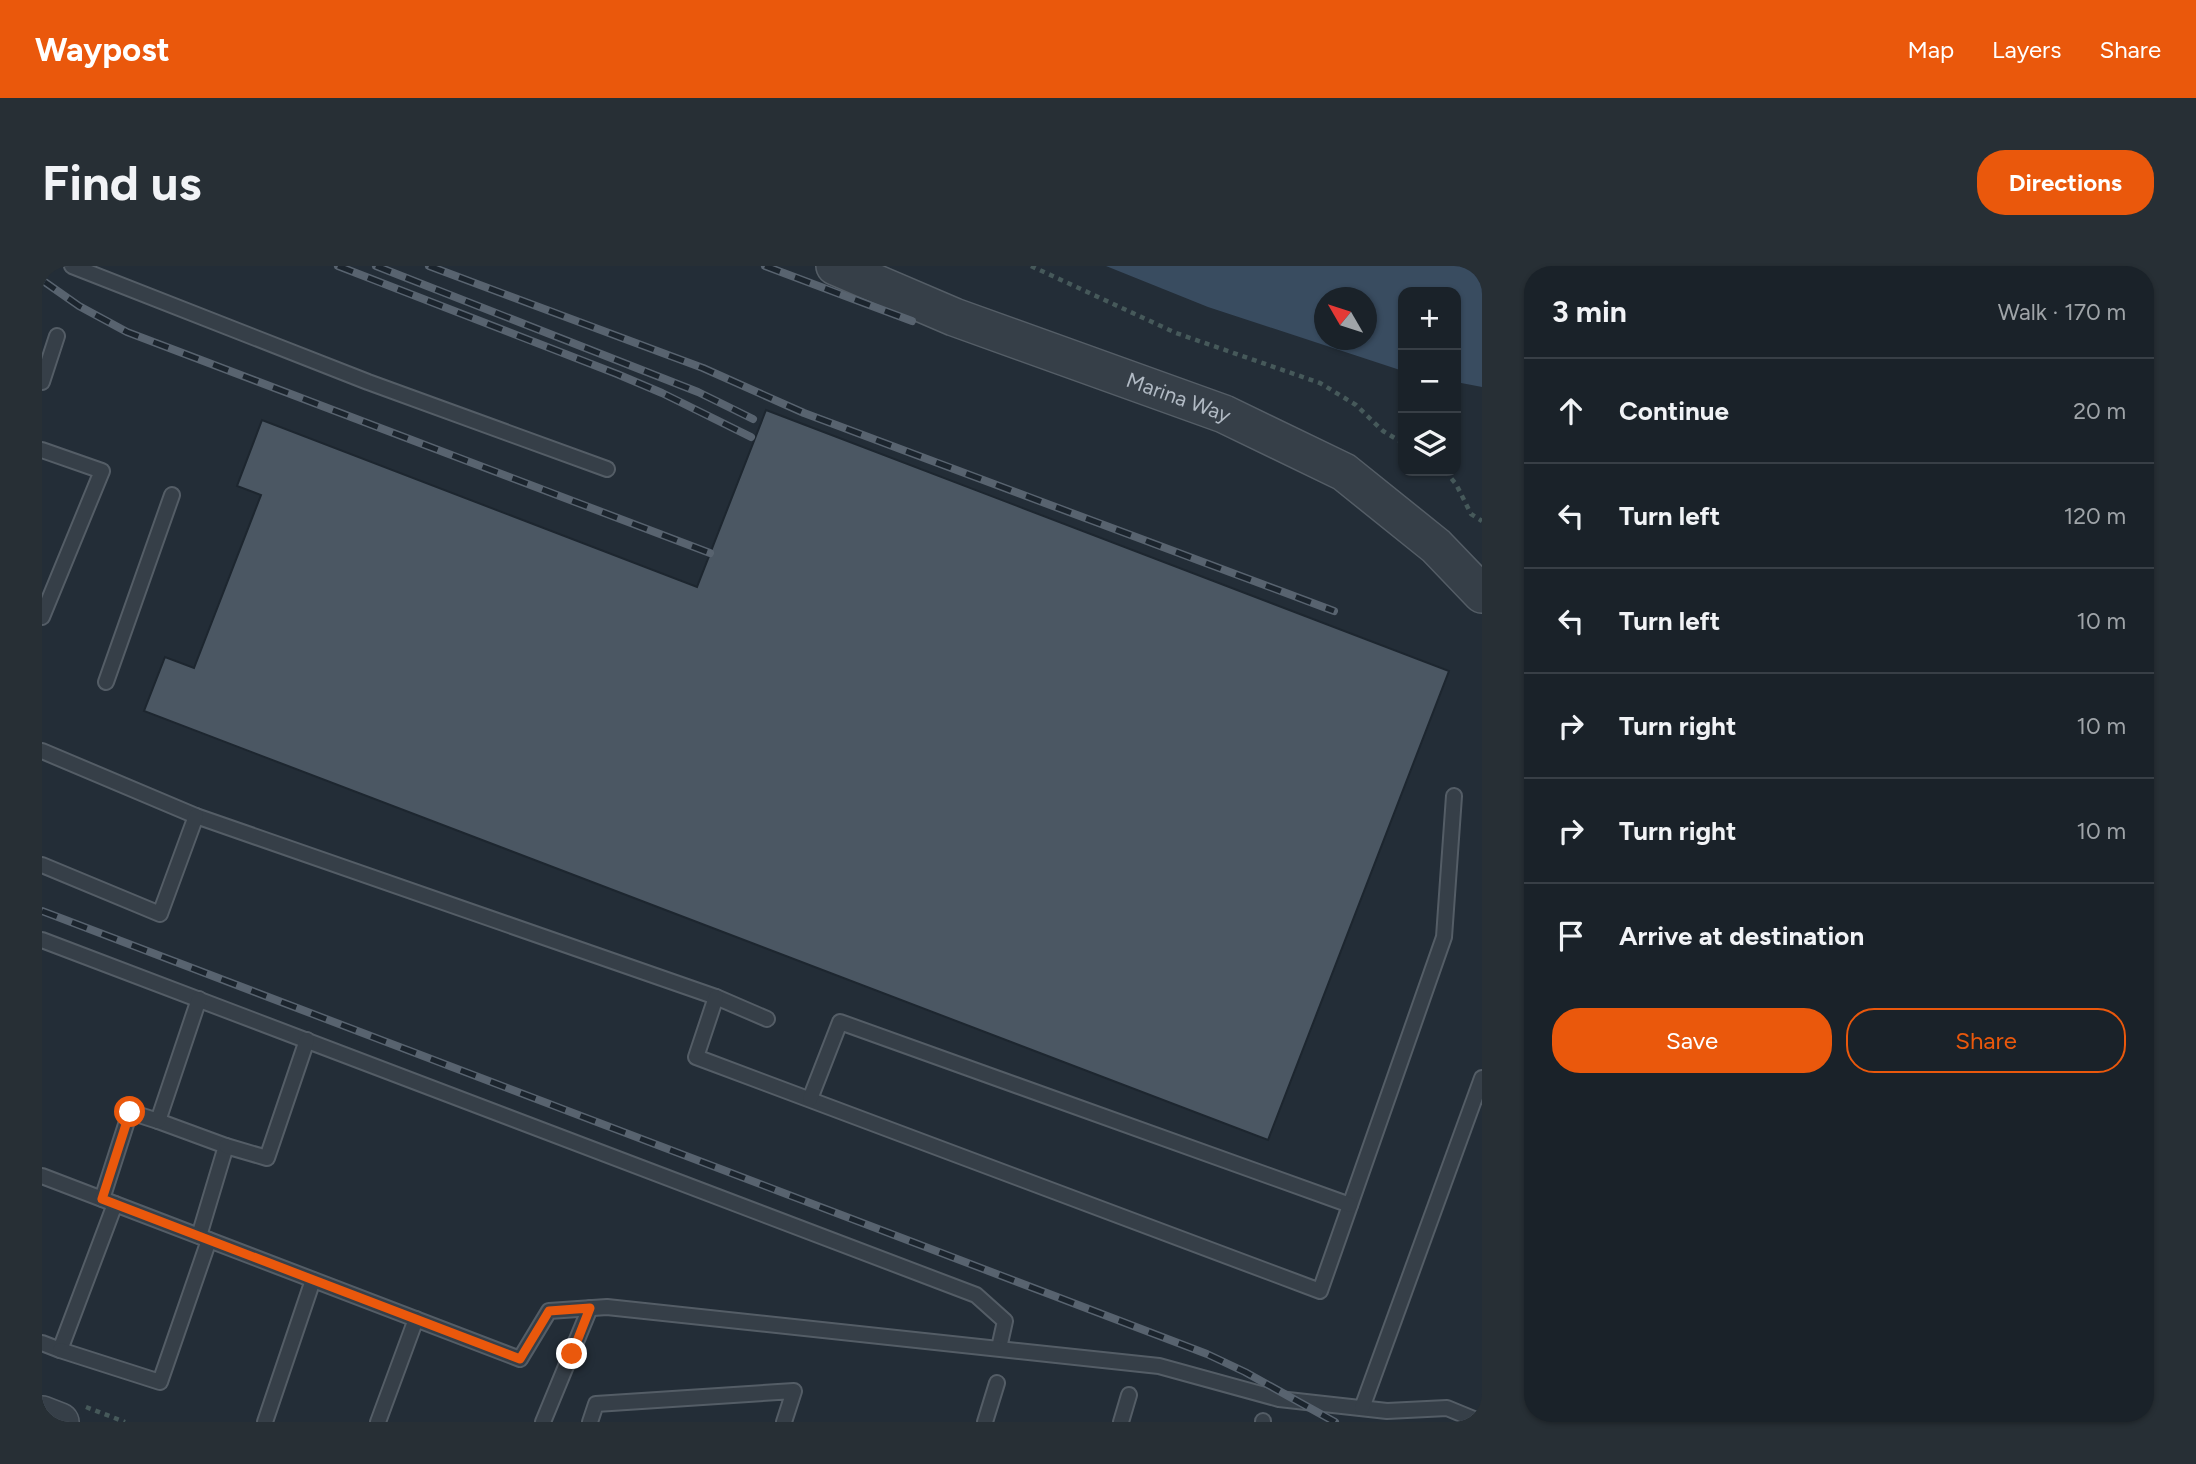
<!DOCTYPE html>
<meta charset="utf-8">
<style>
:root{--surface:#1a2229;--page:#272f35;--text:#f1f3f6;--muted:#9fa4a8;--line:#383f46;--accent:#ea580c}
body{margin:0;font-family:Figtree,sans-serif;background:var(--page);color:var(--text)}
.controls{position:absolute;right:21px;top:21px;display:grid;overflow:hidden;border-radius:14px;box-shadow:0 2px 5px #0004}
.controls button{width:63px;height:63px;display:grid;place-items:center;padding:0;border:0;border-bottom:2px solid var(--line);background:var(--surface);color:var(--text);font:35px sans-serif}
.compass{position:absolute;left:1272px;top:21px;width:63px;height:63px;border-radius:50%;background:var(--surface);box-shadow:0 2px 5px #0004;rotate:309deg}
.stop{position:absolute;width:21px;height:21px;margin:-16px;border:5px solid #ea580c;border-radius:50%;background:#fff}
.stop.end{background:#ea580c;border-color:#fff;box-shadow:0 2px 7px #0008}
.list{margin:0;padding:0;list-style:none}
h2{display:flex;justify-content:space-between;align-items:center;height:91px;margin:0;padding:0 28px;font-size:30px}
h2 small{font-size:23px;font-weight:400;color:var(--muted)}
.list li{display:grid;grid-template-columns:46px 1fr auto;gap:21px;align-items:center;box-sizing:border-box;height:105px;padding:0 28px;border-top:2px solid var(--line)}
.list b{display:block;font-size:26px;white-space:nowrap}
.list em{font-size:23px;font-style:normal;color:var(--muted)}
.actions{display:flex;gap:14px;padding:21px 28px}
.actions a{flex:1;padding:16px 0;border:2px solid var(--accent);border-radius:28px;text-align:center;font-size:24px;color:var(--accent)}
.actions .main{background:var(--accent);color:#fff}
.icon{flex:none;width:38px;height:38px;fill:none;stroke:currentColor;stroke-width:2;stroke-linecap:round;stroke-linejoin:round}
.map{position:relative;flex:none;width:1440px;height:1156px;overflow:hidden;border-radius:28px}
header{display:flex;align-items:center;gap:42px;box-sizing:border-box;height:98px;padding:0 35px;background:var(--accent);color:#fff}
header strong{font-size:33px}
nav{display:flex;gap:38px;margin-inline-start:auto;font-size:24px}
.intro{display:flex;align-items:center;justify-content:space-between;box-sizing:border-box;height:168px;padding:0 42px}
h1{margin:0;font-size:49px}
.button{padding:18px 32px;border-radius:28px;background:var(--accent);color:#fff;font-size:24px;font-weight:700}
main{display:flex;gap:42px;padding:0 42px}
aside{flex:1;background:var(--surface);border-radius:28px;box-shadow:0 2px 5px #0004}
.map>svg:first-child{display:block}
</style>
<header>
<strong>Waypost</strong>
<nav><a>Map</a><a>Layers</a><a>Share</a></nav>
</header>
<div class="intro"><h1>Find us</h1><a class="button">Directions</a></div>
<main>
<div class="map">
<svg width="1440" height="1156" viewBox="0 0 1440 1156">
<rect width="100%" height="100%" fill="#232d37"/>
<path fill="#394c60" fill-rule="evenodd" d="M 1064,0 L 1440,0 L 1440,121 L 1414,116 L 1414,26 L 1361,26 L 1361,105 L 1166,41 ZM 1282,32 L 1324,32 L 1324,74 L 1282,74 Z"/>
<polygon fill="#4b5763" stroke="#1d262f" stroke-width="2" points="724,144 1407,405 1226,874 102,445 123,391 152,402 219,229 195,220 220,154 655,321"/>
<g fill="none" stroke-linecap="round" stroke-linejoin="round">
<defs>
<g id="service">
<polyline points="30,0 326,116 565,203"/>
<polyline points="0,116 15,70"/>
<polyline points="0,184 60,205 0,351"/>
<polyline points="64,416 130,229"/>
<polyline points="0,485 154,550 674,731 725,753"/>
<polyline points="0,599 118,648 154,550"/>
<polyline points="0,674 934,1029 963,1055 957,1082"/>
<polyline points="674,731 654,791 1278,1025 1402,671 1412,530"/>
<polyline points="768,833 798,756 1308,939"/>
<polyline points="116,855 184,880 157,970"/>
<polyline points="184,880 225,892 265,774"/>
<polyline points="0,910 478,1093 507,1045 565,1041 1117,1100 1237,1133 1345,1145 1405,1142 1439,1156"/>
<polyline points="60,933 88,846 116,855 157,733"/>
<polyline points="0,1077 18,1084 73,938"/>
<polyline points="18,1084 118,1116 167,974"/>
<polyline points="1320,1142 1440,812"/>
<polyline points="223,1156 271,1014"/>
<polyline points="336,1156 374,1053"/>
<polyline points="501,1156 548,1042"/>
<polyline points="548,1156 554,1138 752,1125 742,1156"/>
<polyline points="943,1156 955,1117"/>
<polyline points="1079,1156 1087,1129"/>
<polyline points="1221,1156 1221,1155"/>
</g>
<g id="tertiary">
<path id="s1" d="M 793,0 L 912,51 L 1182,148 L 1302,206 L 1394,280 L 1440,328"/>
<polyline points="0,1149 18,1156"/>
</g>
</defs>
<use href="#service" stroke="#545d66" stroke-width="18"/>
<use href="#tertiary" stroke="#545d66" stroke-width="40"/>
<g stroke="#46595a" stroke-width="4.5" stroke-dasharray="5 5" stroke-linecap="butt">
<polyline points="989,0 1134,67 1278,117 1314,139 1341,165 1361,177"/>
<polyline points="1403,205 1414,218 1429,248 1440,255"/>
<polyline points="44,1141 83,1156"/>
</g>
<use href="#service" stroke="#363f48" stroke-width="14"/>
<use href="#tertiary" stroke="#363f48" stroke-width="37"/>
<defs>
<g id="rail">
<polyline points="296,0 575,108 620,127 709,171"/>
<polyline points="334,0 656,126 711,153"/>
<polyline points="387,0 661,102 762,147 1292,345"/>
<polyline points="723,0 870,55"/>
<polyline points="0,14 37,40 85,66 668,287"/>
<polyline points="0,645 1165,1088 1203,1106 1293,1156"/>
</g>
</defs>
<use href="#rail" stroke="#58636f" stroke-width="8"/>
<use href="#rail" stroke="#1b242d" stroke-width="5" stroke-dasharray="16" stroke-linecap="butt"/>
</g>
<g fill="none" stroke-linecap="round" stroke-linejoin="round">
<polyline stroke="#ea580c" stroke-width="9" points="88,846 60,933 478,1093 507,1045 548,1042 530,1088"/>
</g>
<g text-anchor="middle" stroke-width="6" stroke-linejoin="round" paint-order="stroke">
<g font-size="21" fill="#b1bac4" stroke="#1b242d">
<text dy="7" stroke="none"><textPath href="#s1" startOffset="368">Marina Way</textPath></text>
</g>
</g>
</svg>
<div class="controls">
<button>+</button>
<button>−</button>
<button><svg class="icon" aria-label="layers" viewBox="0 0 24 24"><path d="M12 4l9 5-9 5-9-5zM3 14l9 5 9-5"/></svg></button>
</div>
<svg class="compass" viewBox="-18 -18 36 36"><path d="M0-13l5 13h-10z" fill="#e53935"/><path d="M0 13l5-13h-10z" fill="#9fa4a8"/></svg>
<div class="stop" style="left:88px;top:846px"></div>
<div class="stop end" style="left:530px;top:1088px"></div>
</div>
<aside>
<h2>3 min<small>Walk · 170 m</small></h2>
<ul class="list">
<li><svg class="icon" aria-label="ahead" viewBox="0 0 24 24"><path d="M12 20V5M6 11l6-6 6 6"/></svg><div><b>Continue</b></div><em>20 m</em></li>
<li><svg class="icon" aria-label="left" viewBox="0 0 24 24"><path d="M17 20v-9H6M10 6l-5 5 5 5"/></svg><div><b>Turn left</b></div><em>120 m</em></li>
<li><svg class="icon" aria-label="left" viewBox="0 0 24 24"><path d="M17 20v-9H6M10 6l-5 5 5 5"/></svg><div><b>Turn left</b></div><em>10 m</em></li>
<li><svg class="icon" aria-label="right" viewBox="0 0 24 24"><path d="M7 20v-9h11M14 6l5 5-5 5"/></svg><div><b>Turn right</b></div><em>10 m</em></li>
<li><svg class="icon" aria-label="right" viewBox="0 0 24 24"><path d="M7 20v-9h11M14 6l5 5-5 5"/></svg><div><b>Turn right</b></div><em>10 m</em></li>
<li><svg class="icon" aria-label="arrive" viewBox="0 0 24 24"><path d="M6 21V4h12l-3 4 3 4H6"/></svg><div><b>Arrive at destination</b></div></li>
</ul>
<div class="actions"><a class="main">Save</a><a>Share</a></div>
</aside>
</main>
